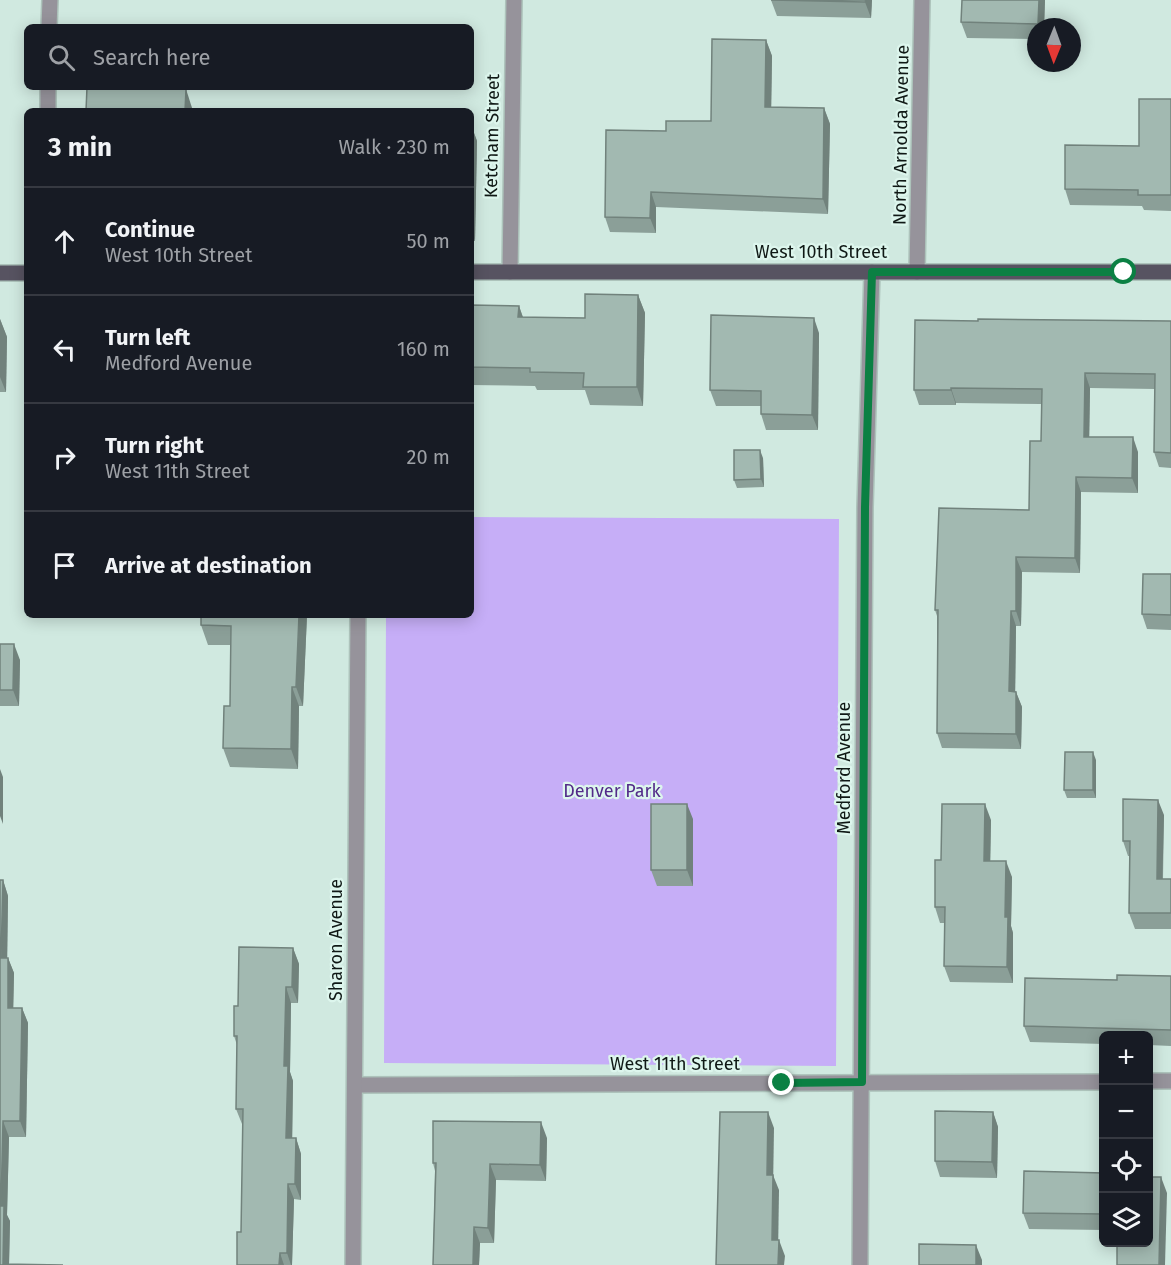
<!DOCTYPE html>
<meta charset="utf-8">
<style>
:root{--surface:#171b24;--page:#20242c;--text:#f1f3f6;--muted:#9ea1a6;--line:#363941}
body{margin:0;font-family:"Fira Sans",sans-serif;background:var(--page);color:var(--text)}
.controls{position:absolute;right:18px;bottom:18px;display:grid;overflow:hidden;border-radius:9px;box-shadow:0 3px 15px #0003}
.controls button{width:54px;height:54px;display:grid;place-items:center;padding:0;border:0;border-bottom:2px solid var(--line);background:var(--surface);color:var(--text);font:30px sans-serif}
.compass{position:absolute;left:1027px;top:18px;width:54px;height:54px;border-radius:50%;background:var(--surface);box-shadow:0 3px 15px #0003;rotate:181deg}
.stop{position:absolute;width:18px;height:18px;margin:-14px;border:4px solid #0b8043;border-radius:50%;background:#fff}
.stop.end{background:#0b8043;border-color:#fff;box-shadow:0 2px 6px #0008}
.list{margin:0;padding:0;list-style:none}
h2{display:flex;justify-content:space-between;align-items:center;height:78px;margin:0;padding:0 24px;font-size:26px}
h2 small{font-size:20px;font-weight:400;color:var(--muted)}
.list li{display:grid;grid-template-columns:39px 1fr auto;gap:18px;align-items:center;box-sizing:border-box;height:108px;padding:0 24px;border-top:2px solid var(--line)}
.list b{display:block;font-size:22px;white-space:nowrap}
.list p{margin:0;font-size:20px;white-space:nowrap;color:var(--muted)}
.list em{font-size:20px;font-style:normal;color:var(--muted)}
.icon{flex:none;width:33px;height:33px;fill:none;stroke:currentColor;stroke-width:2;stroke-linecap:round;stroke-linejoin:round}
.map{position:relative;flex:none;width:1171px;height:1265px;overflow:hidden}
.search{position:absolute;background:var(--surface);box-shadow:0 3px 15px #0003;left:24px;top:24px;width:450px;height:66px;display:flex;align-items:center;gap:15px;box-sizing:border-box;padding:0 21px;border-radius:9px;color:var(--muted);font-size:22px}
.panel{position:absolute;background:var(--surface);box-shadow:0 3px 15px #0003;left:24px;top:108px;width:450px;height:510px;border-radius:9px}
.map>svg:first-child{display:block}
</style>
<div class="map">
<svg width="1171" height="1265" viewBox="0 0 1171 1265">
<rect width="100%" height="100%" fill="#d0e9e0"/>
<polygon fill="#c6aef7" points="471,517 839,519 836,1066 384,1063 386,615 471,615"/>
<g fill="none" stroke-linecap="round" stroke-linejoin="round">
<defs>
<g id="minor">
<polyline points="49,27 50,0"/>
<polyline points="48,111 48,87"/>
<polyline points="510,272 514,0"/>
<polyline points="917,272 922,0"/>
<polyline points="1148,1081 1171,1081"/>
<polyline points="355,1085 1104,1082"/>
<polyline points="353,1265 358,615"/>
<polyline points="860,1265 865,507 872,272"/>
</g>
<g id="major">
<polyline points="471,272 1171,272"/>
<polyline points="0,273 27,273"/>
</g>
</defs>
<use href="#minor" stroke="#adc3bb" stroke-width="18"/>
<use href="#major" stroke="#adc3bb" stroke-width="18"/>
<use href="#minor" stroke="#96939b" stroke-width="15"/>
<use href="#major" stroke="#575361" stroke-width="15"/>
</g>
<g fill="#8b9f98">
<polygon points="771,0 872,0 871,18 777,16"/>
<polygon points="962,0 1045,0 1044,27 1036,27 1036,39 967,38 961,22"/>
<polygon points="766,40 772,56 771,107 824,108 830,124 828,214 656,207 656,233 610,232 605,217 666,131 711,121"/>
<polygon points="1171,99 1171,211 1144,210 1142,206 1070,205 1065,189 1139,146"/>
<polygon points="471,125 477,141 475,241 471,241"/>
<polygon points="638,295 645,313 643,406 590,405 585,390 537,390 535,386 471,385 471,305 519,306 523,317 585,318"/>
<polygon points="0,319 7,337 6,392 0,392"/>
<polygon points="978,321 1171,321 1171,468 1159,467 1154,452 1155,389 1090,388 1089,437 1138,452 1138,493 1081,492 1080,573 1022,572 1021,626 1016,626 1015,692 1016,692 1022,707 1021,749 942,748 937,733 937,616 935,610 1029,510 1041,441 1041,404 956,403 956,405 919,405 914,390"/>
<polygon points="819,333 818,430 766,430 761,414 761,406 716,406 710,390"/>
<polygon points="763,458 764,487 737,488 734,480"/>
<polygon points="1171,574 1171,630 1147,629 1142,614"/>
<polygon points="307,615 303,706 299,706 298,769 230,767 223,748 230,706 231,645 208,645 201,625"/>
<polygon points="0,644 20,660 19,706 0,706"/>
<polygon points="1096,760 1096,798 1067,798 1064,790"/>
<polygon points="1164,815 1163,879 1171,879 1171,929 1135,929 1129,913 1130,856 1128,856 1123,841"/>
<polygon points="693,819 693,886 657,886 651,870"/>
<polygon points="991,820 990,861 1012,877 1011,926 1013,933 1013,983 950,982 944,966 945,923 940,923 935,907 941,860"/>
<polygon points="3,880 8,896 7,958 8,958 14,973 13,1008 22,1008 28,1023 26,1137 9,1137 7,1215 10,1221 9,1264 0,1265"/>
<polygon points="293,948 299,964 298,1003 291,1003 290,1072 293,1081 292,1138 296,1138 301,1154 301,1200 294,1199 292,1265 237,1265 241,1232 243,1124 242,1124 236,1109 237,1045 234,1036 238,1006"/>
<polygon points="1171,976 1171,1046 1149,1045 1149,1035 1104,1035 1104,1044 1030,1042 1024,1026 1117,980"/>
<polygon points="993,1112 998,1127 997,1178 940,1177 935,1161"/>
<polygon points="547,1138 546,1181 496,1180 494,1243 480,1243 479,1265 433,1265 435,1171 433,1163"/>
<polygon points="1104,1173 1104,1230 1029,1229 1023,1213"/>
</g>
<g fill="#71827c">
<polygon points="866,0 872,0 871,18 865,2"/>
<polygon points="1039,0 1045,0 1044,27 1040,27 1038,24"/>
<polygon points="766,40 772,56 771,123 765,107"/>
<polygon points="139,87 147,87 147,110 139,89"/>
<polygon points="186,89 193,111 185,111"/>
<polygon points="824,108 830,124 828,214 823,199"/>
<polygon points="471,125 477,141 475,241 471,229"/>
<polygon points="651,192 656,207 656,233 650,218"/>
<polygon points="638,295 645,313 643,406 637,387"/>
<polygon points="519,306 525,324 518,317"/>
<polygon points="814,318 819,333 818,430 812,415"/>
<polygon points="0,319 7,337 6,392 0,377"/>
<polygon points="1085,373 1090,388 1089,452 1084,437"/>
<polygon points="951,388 956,403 956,405 951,390"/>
<polygon points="1133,437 1138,452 1138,493 1132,478"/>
<polygon points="760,450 763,458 764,487 761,479"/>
<polygon points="1076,477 1081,492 1080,573 1075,558"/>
<polygon points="1016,557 1022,572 1021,626 1016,611"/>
<polygon points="1011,611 1016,626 1015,706 1009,691"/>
<polygon points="299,615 307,615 303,706 296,687"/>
<polygon points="14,644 20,660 19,706 13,690"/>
<polygon points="292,687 299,706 298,769 291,749"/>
<polygon points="1016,692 1022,707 1021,749 1016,734"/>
<polygon points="1093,752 1096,760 1096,798 1093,790"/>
<polygon points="0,769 3,777 3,824 0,816"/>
<polygon points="1158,800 1164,815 1162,894 1157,879"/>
<polygon points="687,804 693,819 693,886 687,870"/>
<polygon points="985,804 991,820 990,877 984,861"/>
<polygon points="1006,861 1012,877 1011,926 1013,933 1013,983 1007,967 1005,917"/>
<polygon points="3,880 8,896 7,973 1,958"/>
<polygon points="293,948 299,964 298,1003 292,987"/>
<polygon points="8,958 14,973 13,1023 8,1008"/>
<polygon points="286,987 291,1003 290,1072 293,1081 292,1153 286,1138 284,1066"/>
<polygon points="22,1008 28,1023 26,1137 20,1121"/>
<polygon points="768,1112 774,1128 773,1190 767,1175"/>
<polygon points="993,1112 998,1127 997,1178 992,1162"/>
<polygon points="3,1121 9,1137 7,1215 10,1221 9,1265 3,1265 1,1206"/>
<polygon points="541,1122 547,1138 546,1181 540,1165"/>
<polygon points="296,1138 301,1154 301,1200 295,1184"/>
<polygon points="490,1164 496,1180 494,1243 488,1228"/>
<polygon points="773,1175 779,1190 778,1256 772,1240"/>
<polygon points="1161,1177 1167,1193 1165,1265 1159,1265"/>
<polygon points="288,1184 294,1199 292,1265 291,1265 287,1253"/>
<polygon points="474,1227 480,1243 479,1265 473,1265"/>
<polygon points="779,1240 785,1256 784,1265 778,1265"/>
<polygon points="976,1245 982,1260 982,1265 976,1265"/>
<polygon points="280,1253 284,1265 279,1265"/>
</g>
<g fill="#a2b9b1" stroke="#71827c" stroke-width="1.5">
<polygon points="771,0 866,0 865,2"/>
<polygon points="962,0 1039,0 1038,24 961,22"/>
<polygon points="712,39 766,40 765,107 824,108 823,199 651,192 650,218 605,217 606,130 666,131 666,121 711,121"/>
<polygon points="87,87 139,87 139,89 186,89 185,111 86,111"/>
<polygon points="1139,99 1171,99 1171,195 1138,195 1138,190 1065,189 1065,145 1139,146"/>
<polygon points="585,294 638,295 637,387 583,387 584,373 530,372 530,368 471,367 471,305 519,306 518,317 585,318"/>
<polygon points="711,315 814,318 812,415 761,414 761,391 710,390"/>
<polygon points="978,319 1171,321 1171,453 1154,452 1155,374 1085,373 1084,437 1133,437 1132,478 1076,477 1075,558 1016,557 1016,611 1011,611 1009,691 1016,692 1016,734 937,733 938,610 935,610 939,508 1029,510 1030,441 1041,441 1042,389 951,388 951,390 914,390 915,320 978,321"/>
<polygon points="734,450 760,450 761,479 734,480"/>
<polygon points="1143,574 1171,574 1171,615 1142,614"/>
<polygon points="201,615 299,615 296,687 292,687 291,749 223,748 224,706 230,706 231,626 201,625"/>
<polygon points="0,644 14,644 13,690 0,690"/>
<polygon points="1065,752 1093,752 1093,790 1064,790"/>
<polygon points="1123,799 1158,800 1157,879 1171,879 1171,913 1129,913 1130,841 1123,841"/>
<rect x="651" y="804" width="36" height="66"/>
<polygon points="942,804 985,804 984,861 1006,861 1005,917 1008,917 1007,967 944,966 945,907 935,907 935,860 941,860"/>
<polygon points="0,880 3,880 1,958 8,958 8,1008 22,1008 20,1121 3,1121 1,1206 4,1206 3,1264 63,1265 0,1265"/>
<polygon points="239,947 293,948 292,987 286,987 284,1066 288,1066 286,1138 296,1138 295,1184 288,1184 287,1253 280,1253 279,1265 237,1265 237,1232 241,1232 243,1109 236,1109 237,1036 234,1036 234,1006 238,1006"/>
<polygon points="1117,975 1171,976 1171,1030 1024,1026 1025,978 1117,980"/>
<polygon points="935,1111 993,1112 992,1162 935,1161"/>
<polygon points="720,1112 768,1112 767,1175 773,1175 772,1240 779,1240 778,1265 716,1265"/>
<polygon points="433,1121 541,1122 540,1165 490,1164 488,1228 474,1227 473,1265 433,1265 436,1163 433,1163"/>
<polygon points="1024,1171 1104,1173 1104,1214 1023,1213"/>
<polygon points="1149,1177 1161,1177 1159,1265 1117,1265 1117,1242 1149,1242"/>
<polygon points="919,1244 976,1245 976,1265 919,1265"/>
</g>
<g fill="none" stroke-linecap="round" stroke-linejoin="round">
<polyline stroke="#0b8043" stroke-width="8" points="782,1083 862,1082 865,507 872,272 1124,272"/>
</g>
<g text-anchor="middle" stroke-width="4.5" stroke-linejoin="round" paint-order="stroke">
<g font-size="18" fill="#0f1815" stroke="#ddf6ed">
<text transform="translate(901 135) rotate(-89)" y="6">North Arnolda Avenue</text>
<text transform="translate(492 136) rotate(-89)" y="6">Ketcham Street</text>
<text x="821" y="258">West 10th Street</text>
<text transform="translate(844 768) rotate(-90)" y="6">Medford Avenue</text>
<text transform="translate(336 940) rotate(-90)" y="6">Sharon Avenue</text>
<text x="675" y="1070">West 11th Street</text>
</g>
<g font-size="18" fill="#532b89" stroke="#ddf6ed">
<text x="612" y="797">Denver Park</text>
</g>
</g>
</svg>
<div class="controls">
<button>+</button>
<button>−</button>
<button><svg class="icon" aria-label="locate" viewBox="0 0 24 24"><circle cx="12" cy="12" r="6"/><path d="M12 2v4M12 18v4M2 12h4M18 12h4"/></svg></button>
<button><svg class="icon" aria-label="layers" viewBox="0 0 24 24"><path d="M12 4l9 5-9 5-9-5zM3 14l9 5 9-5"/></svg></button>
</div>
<svg class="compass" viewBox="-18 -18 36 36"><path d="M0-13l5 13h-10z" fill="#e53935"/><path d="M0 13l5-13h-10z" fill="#9ea1a6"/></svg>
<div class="stop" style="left:1124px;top:272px"></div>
<div class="stop end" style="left:782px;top:1083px"></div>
<div class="search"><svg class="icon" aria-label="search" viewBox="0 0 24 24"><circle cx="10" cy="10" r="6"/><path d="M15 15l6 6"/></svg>Search here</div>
<section class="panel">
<h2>3 min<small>Walk · 230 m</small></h2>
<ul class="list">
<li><svg class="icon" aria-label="ahead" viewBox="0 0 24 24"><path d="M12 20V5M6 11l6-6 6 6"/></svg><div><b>Continue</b><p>West 10th Street</p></div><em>50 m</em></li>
<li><svg class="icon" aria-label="left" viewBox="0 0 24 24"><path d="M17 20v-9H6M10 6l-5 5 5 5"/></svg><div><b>Turn left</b><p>Medford Avenue</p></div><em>160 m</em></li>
<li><svg class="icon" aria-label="right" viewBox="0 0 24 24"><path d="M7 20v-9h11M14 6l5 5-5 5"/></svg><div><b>Turn right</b><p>West 11th Street</p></div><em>20 m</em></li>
<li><svg class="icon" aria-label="arrive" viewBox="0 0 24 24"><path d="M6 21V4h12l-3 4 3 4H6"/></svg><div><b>Arrive at destination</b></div></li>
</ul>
</section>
</div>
